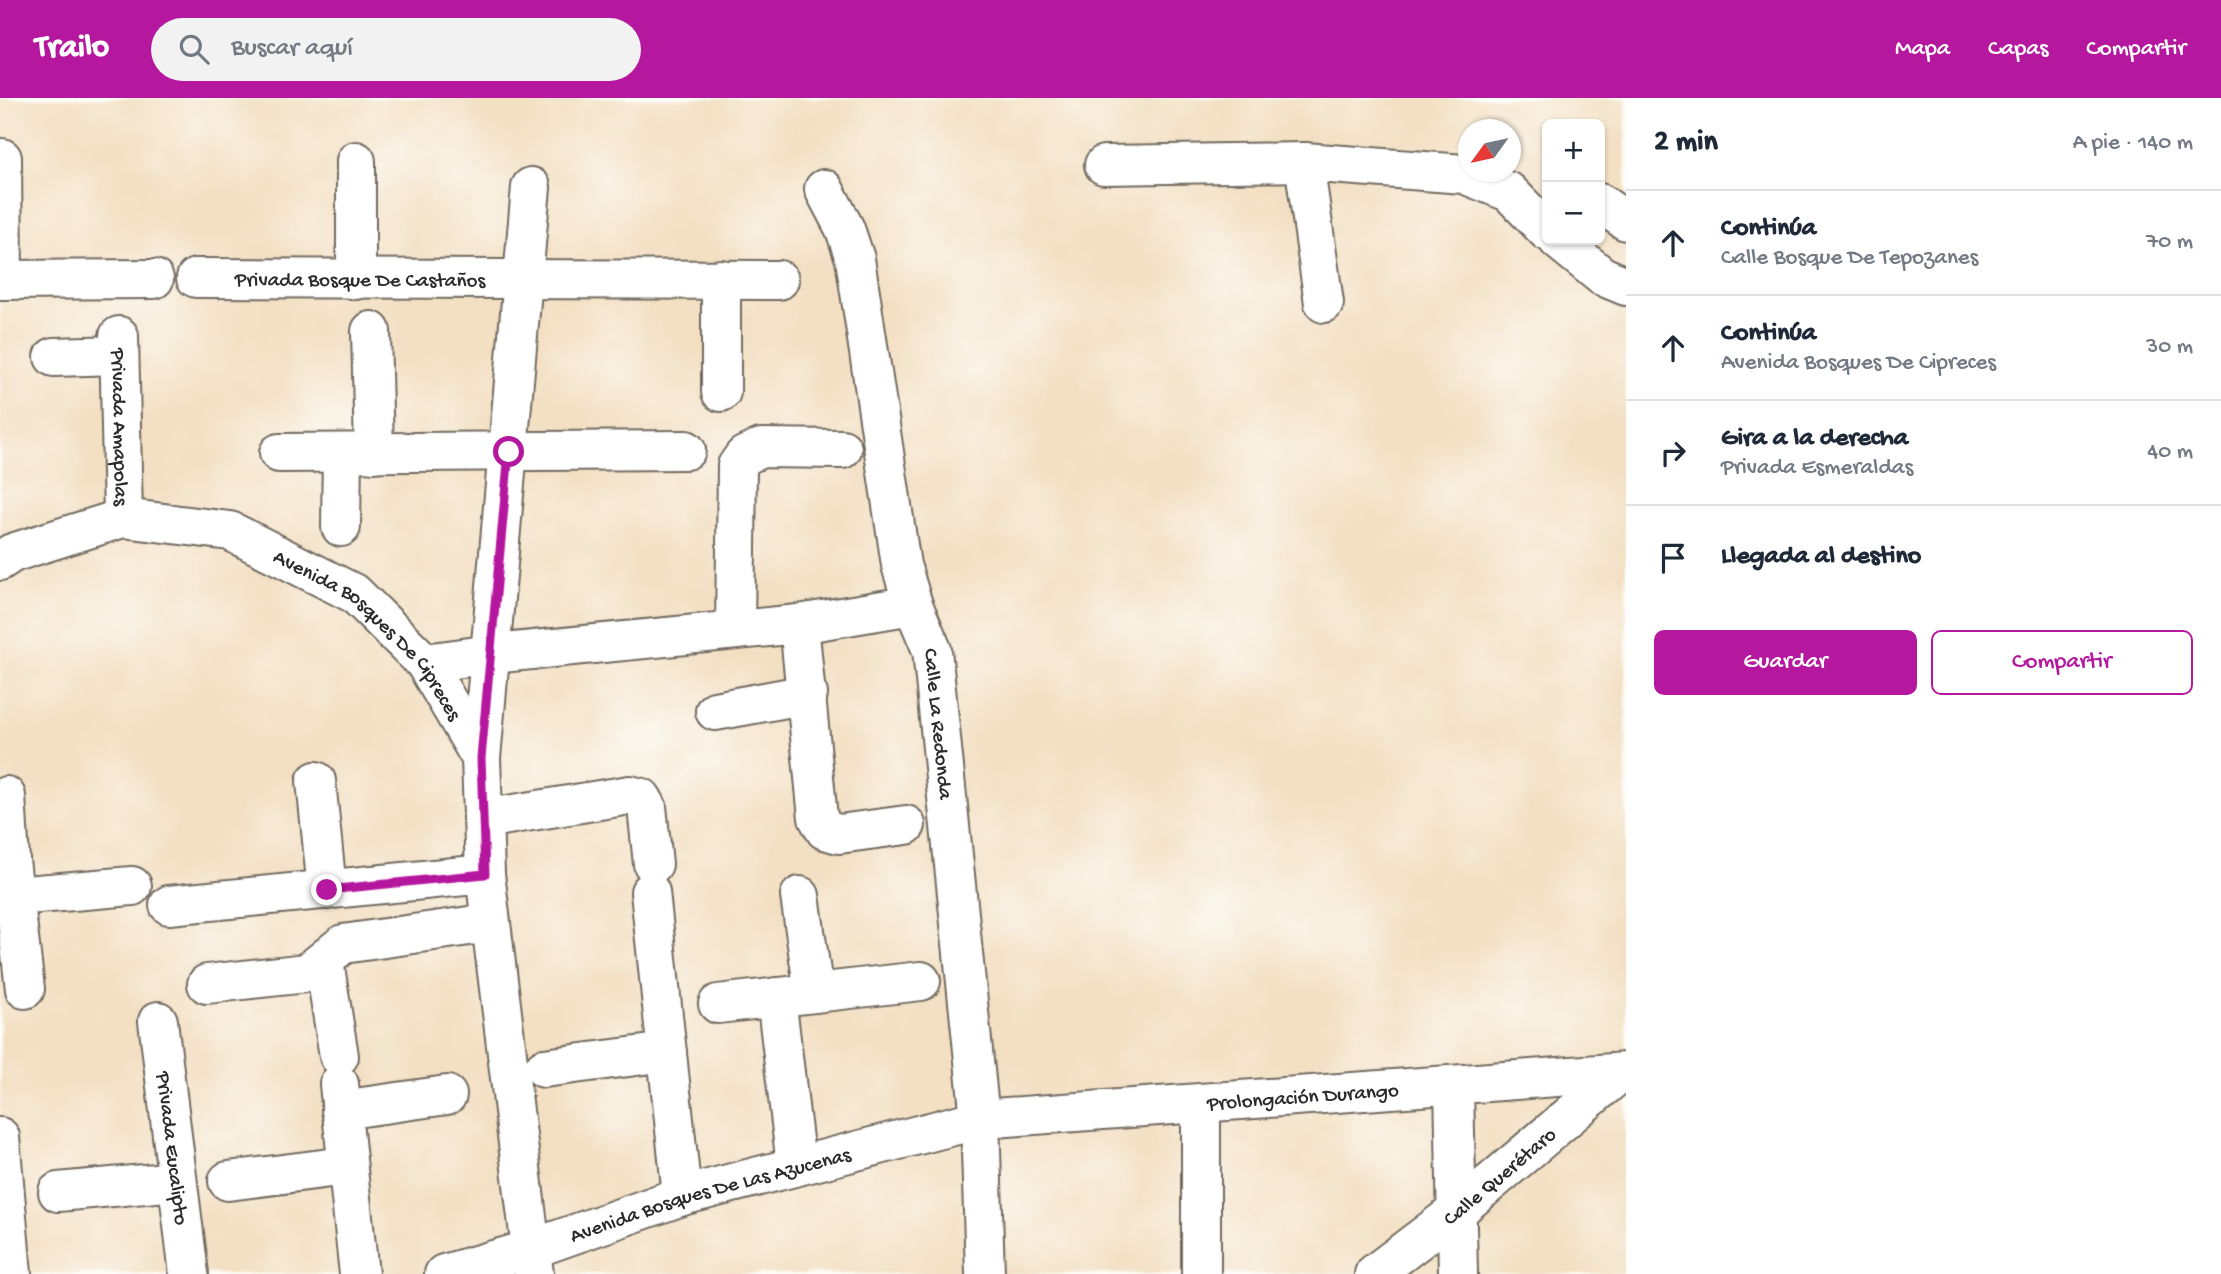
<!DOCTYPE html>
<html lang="es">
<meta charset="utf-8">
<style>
:root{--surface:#fff;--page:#f2f2f3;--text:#1f2937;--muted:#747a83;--line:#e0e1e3;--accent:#b5179e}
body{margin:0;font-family:"Gochi Hand",sans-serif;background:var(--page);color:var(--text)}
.controls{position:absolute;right:21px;top:21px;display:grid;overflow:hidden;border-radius:10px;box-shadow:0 2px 5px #0004}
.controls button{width:63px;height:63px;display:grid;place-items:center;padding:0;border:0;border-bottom:2px solid var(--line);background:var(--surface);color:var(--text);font:35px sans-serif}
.compass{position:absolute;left:1458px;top:21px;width:63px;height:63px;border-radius:50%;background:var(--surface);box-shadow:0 2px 5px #0004;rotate:237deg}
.stop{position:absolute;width:21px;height:21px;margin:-16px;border:5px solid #b5179e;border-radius:50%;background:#fff}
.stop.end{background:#b5179e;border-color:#fff;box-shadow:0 2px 7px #0008}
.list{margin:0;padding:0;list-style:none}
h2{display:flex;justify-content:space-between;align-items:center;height:91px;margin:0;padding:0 28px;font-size:30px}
h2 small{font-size:23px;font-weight:400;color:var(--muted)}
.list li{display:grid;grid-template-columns:46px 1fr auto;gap:21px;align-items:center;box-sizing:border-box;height:105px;padding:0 28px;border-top:2px solid var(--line)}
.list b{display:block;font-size:26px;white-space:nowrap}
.list p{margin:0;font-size:23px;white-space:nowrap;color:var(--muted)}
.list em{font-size:23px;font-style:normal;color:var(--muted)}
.actions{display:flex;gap:14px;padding:21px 28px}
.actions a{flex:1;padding:16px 0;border:2px solid var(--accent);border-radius:10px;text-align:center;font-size:24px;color:var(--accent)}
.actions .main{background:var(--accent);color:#fff}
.icon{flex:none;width:38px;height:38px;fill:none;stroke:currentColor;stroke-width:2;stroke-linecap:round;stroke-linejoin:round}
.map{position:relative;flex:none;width:1626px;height:1176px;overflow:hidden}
header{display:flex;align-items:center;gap:42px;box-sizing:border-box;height:98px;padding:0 35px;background:var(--accent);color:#fff}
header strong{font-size:33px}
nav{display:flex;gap:38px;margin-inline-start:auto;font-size:24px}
.search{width:490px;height:63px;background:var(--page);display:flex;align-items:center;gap:18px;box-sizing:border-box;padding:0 24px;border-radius:38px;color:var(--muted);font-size:26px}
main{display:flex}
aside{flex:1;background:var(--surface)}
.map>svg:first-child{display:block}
</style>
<header>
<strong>Trailo</strong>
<div class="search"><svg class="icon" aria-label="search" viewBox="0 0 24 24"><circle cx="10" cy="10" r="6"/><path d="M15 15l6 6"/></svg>Buscar aquí</div>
<nav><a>Mapa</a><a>Capas</a><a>Compartir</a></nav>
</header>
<main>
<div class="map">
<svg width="1626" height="1176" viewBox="0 0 1626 1176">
<rect width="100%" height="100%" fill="#fdfcf7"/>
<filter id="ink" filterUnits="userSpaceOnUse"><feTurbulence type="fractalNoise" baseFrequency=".0143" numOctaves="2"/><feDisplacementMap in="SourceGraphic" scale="14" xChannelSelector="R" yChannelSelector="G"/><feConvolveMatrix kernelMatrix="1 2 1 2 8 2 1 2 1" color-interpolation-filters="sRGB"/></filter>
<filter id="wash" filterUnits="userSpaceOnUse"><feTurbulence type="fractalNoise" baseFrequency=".00686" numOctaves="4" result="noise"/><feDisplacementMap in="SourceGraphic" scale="28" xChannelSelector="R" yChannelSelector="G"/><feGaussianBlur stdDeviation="1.57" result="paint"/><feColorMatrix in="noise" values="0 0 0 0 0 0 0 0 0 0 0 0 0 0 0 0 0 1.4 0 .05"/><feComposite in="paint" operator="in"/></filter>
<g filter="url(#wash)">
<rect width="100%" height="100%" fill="#f3dfc2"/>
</g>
<g filter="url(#ink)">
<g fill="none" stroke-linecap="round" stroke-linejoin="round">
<defs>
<g id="minor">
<polyline points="2,60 3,182"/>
<polyline points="356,63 356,182"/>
<polyline points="1304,64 1324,205"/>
<polyline points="1104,67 1304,64 1464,76 1509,94 1547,133"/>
<path id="s1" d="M 824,91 L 845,131 L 855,161 L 901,467 L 913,507 L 932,552 L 980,1021 L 985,1176"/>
<polyline points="1600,105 1626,123"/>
<polyline points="1558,142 1602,178 1626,188"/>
<path id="s2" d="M 196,180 L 779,182"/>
<polyline points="0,182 154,181"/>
<polyline points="371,233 374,355"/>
<path id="s3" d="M 119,238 L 123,420"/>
<polyline points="54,259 119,257"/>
<polyline points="721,294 721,181"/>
<polyline points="279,355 686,352"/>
<polyline points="341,429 342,355"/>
<path id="s4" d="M 0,463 L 12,455 L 123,420 L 230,433 L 355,496 L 425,565 L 481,660 L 485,776 L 534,1176"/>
<polyline points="799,526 818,720 825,732 839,736 906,727"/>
<polyline points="735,532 737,368 744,358 761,350 842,351"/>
<polyline points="425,565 492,556 799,526 913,507"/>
<polyline points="715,613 808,596"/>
<polyline points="481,660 531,89"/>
<polyline points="316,683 327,792"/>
<polyline points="6,698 10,762 25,891"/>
<polyline points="483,721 630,697 642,700 647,709 653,766"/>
<polyline points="650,794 682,1098"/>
<polyline points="14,798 132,788"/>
<polyline points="800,798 814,895"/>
<polyline points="169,807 485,776"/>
<polyline points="324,863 339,958"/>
<polyline points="207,886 307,875 343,846 490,825"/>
<polyline points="776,899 796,1067"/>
<polyline points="718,906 921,883"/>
<path id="s5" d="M 158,923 L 189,1176"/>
<polyline points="544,970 667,954"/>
<polyline points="339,986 359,1176"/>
<polyline points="1454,988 1458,1176"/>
<polyline points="1201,1006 1201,1176"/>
<polyline points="341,1012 447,997"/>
<polyline points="0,1039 12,1176"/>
<polyline points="228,1083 346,1068"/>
<polyline points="58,1094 177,1083"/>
<path id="s6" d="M 444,1176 L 529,1152 L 682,1098 L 980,1021 L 1626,974"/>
<path id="s7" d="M 1374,1176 L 1457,1113 L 1620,975"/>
</g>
</defs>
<use href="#minor" stroke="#716a60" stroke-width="42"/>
<use href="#minor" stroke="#fff" stroke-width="38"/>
</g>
</g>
<g fill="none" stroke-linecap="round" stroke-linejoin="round" filter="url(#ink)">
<polyline stroke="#b5179e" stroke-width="9" points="327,792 485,776 481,660 509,354"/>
</g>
<g text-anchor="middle" stroke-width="5" stroke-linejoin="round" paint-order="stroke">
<g font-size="21" fill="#2b2b2b" stroke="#fdfcf7">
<text dy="7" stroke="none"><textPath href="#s2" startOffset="164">Privada Bosque De Castaños</textPath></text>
<text dy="7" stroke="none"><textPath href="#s3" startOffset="91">Privada Amapolas</textPath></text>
<text dy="7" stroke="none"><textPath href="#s4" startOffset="415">Avenida Bosques De Cipreces</textPath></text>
<text dy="7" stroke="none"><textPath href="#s1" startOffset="551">Calle La Redonda</textPath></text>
<text dy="7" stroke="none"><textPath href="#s6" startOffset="882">Prolongación Durango</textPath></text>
<text dy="7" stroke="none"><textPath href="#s5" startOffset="128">Privada Eucalipto</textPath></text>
<text dy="7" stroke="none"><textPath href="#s7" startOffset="159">Calle Querétaro</textPath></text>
<text dy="7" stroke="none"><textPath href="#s6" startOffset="278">Avenida Bosques De Las Azucenas</textPath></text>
</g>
</g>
</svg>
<div class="controls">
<button>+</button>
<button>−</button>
</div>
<svg class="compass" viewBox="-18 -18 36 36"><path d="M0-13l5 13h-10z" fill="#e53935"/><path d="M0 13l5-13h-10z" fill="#747a83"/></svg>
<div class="stop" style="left:509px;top:354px"></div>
<div class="stop end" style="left:327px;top:792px"></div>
</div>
<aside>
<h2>2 min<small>A pie · 140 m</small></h2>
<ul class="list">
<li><svg class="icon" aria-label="ahead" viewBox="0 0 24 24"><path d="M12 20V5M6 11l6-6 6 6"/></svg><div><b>Continúa</b><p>Calle Bosque De Tepozanes</p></div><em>70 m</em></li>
<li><svg class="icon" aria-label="ahead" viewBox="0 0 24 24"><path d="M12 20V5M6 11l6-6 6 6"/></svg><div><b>Continúa</b><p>Avenida Bosques De Cipreces</p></div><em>30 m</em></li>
<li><svg class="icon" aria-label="right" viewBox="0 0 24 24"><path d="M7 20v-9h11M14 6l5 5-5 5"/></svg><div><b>Gira a la derecha</b><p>Privada Esmeraldas</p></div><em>40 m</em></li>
<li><svg class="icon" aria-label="arrive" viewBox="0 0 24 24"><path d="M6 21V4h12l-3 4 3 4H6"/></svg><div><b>Llegada al destino</b></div></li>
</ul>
<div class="actions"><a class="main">Guardar</a><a>Compartir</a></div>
</aside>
</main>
